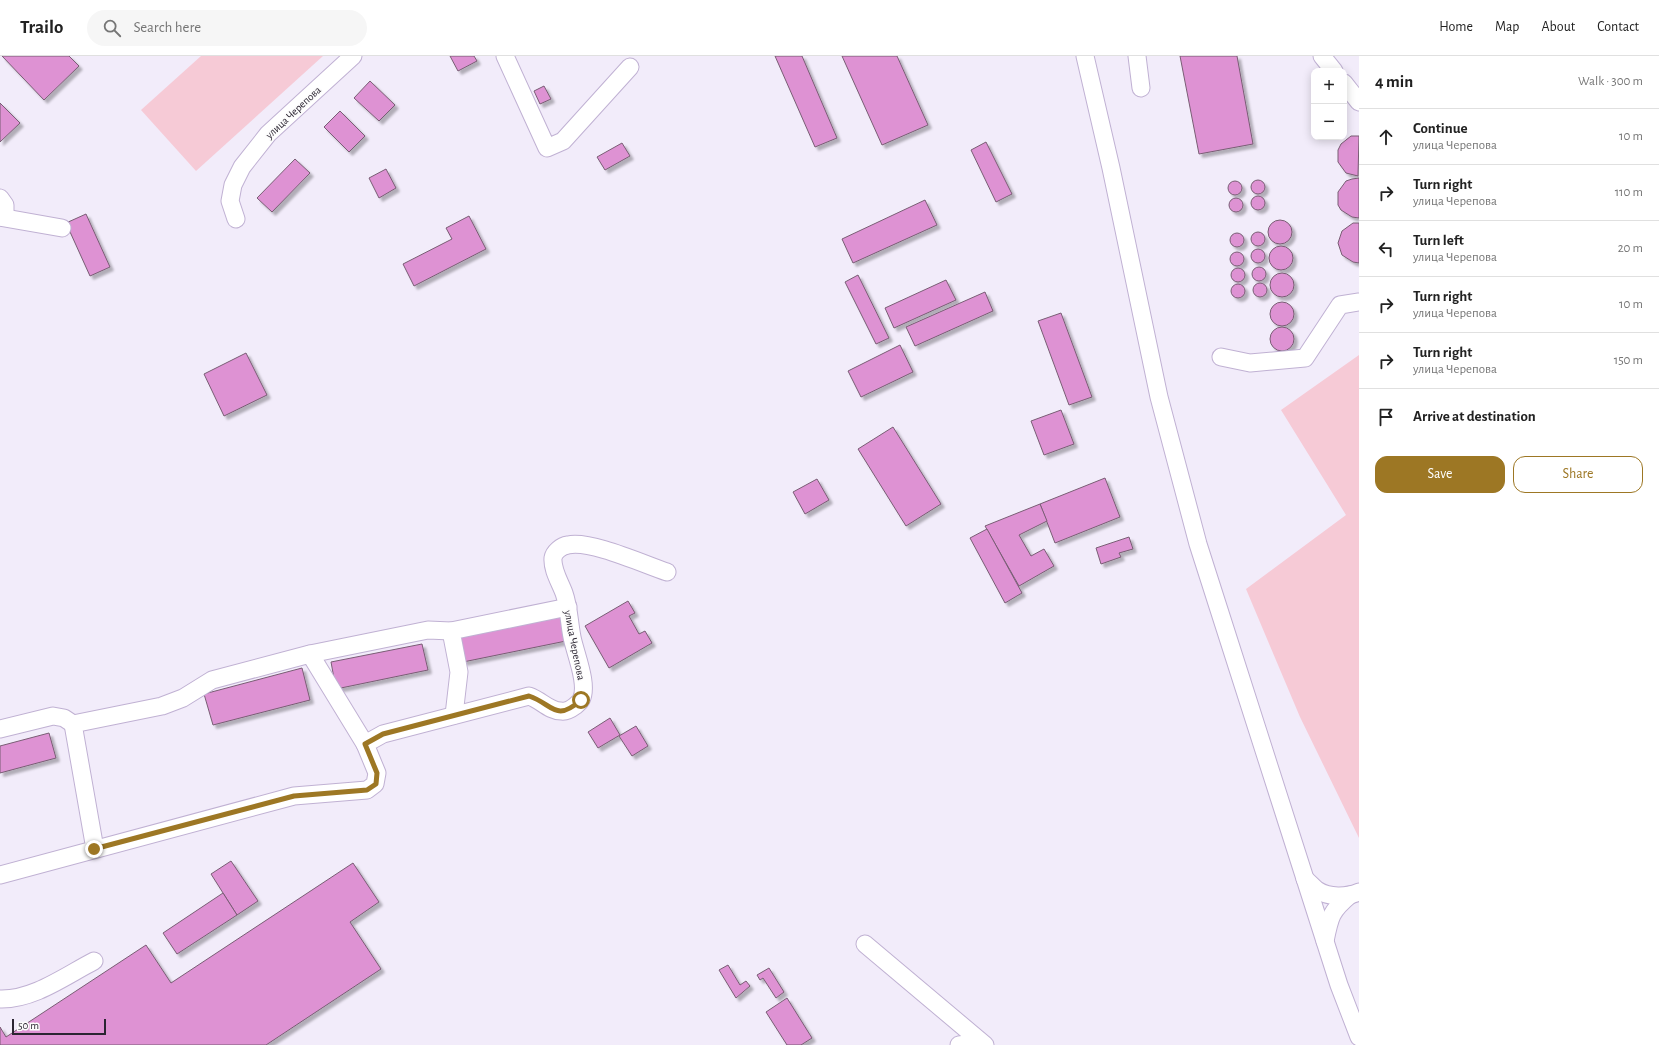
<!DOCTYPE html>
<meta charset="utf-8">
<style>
:root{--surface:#fff;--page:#f6f6f6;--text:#222;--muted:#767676;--line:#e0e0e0;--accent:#9d7724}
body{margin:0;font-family:"Alegreya Sans",sans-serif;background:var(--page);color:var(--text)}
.controls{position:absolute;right:12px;top:12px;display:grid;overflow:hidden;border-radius:8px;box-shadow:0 2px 10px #0003}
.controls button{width:36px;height:36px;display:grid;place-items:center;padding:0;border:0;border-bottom:1px solid var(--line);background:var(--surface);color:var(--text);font:20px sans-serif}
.scale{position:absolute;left:12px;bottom:10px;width:94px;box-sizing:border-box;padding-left:4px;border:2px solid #2b2532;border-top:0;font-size:11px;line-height:14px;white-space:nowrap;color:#2b2532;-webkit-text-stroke:3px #fcfcfc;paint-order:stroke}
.stop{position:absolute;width:12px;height:12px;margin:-9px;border:3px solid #9d7724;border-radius:50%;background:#fff}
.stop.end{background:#9d7724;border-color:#fff;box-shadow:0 1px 4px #0008}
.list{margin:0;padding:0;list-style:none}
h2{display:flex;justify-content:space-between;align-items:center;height:52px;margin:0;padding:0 16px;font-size:17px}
h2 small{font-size:13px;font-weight:400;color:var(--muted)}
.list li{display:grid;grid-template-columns:26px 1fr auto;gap:12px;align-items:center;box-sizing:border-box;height:56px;padding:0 16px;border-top:1px solid var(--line)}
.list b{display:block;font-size:15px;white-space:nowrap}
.list p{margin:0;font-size:13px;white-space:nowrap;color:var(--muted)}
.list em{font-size:13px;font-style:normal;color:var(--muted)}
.actions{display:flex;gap:8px;padding:12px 16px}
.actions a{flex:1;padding:9px 0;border:1px solid var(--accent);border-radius:12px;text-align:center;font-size:14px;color:var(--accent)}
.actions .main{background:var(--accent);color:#fff}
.icon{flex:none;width:22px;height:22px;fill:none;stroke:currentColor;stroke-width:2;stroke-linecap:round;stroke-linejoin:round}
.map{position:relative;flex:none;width:1359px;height:989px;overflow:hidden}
header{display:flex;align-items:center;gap:24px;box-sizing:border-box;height:56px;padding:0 20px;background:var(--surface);border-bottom:1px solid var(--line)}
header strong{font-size:19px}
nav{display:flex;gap:22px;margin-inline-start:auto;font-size:14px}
.search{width:280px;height:36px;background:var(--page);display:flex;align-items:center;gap:10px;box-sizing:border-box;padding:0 14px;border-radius:22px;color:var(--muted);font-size:15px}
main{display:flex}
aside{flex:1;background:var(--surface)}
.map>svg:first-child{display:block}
</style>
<header>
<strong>Trailo</strong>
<div class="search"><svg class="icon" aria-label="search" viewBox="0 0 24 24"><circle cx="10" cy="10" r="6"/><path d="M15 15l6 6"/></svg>Search here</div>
<nav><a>Home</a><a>Map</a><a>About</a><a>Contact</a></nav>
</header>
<main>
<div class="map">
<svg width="1359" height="989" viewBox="0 0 1359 989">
<defs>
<filter id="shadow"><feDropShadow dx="3.5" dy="3.5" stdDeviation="1" flood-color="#0004"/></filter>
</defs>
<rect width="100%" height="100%" fill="#f2ecfa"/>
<g fill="#f6cad6">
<polygon points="201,0 323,0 196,115 141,54"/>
<polygon points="1359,299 1359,782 1300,661 1246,533 1346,459 1281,354"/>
</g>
<g fill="#de92d3" stroke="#795d74" filter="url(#shadow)">
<polygon points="2,0 69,0 79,10 44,44"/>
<polygon points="450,0 474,0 477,5 458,15"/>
<polygon points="775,0 802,0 837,82 815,91"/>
<polygon points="842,0 897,0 928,69 882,89"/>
<polygon points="1180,0 1237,0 1253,88 1199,98"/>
<polygon points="370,25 395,49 379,65 354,42"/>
<polygon points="544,30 551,43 540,48 534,35"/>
<polygon points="0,47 20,67 0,86"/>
<polygon points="340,55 365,80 349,96 324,71"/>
<polygon points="1351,80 1359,80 1358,120 1346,117 1338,106 1338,94 1341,88"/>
<polygon points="986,86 1012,138 996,146 971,94"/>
<polygon points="622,87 630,100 605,114 597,101"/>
<polygon points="295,103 310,117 272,156 257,142"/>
<polygon points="386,113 396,132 379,142 369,122"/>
<polygon points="1359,122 1359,162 1352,161 1341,154 1338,149 1338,136 1346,125 1352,123"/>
<circle cx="1258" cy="131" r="7"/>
<circle cx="1235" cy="132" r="7"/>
<circle cx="1258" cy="147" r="7"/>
<circle cx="1236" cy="149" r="7"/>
<polygon points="925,144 937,169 853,207 842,183"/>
<polygon points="86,158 110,211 90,220 66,167"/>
<polygon points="469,160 486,193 414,230 403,208 452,183 446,172"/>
<circle cx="1280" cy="176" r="12"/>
<polygon points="1353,167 1359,167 1359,207 1353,206 1342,199 1338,187 1342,175"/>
<circle cx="1258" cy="183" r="7"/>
<circle cx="1237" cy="184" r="7"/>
<circle cx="1281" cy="202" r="12"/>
<circle cx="1258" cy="200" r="7"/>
<circle cx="1237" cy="203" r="7"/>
<circle cx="1259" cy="218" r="7"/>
<circle cx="1238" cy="219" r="7"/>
<circle cx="1282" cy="229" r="12"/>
<polygon points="858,219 889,282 876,288 845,226"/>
<polygon points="946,224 956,244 894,272 885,252"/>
<circle cx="1260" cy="234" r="7"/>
<circle cx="1238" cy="235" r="7"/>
<polygon points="985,236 993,255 915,290 906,271"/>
<circle cx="1282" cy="258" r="12"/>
<polygon points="1061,257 1092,341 1069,349 1038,265"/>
<circle cx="1282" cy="283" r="12"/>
<polygon points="900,289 913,316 861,341 848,315"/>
<polygon points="246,297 267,339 224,360 204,318"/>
<polygon points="1061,354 1074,388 1044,399 1031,365"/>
<polygon points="893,371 941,448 906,470 858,393"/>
<polygon points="1105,422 1120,461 1055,487 1040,448"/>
<polygon points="817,423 829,444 805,458 793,436"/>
<polygon points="1040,448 1047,465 1019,479 1031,500 1044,493 1054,510 1019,530 985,470"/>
<polygon points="987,473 1022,537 1005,547 970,482"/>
<polygon points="1129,481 1133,493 1119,497 1121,501 1101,508 1096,492"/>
<polygon points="628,545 635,557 629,560 639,578 645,575 652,587 609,612 585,570"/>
<polygon points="561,559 566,585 463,606 458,579"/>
<polygon points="422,588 428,614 336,633 331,606"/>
<polygon points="302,612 310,644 213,669 204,638"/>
<polygon points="610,662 620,679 598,692 588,676"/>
<polygon points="636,670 648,690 632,700 619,680"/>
<polygon points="49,677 56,702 0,717 0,690"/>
<polygon points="231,805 258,845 237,859 211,818"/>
<polygon points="353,807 379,846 350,866 381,913 266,989 0,989 0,971 6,981 146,889 171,927"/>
<polygon points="223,837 237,859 177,898 163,877"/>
<polygon points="728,909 740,929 746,925 750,930 736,942 719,914"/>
<polygon points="769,912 784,936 776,942 763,922 760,924 757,919"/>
<polygon points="787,942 812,982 801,989 787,989 766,956"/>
</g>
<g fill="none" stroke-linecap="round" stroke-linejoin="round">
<defs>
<g id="minor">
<polyline points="505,0 547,92 563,85 630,11"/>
<polyline points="1085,0 1111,112 1159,341 1198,488 1339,929 1359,981"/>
<polyline points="1137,0 1141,32"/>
<polyline points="1322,0 1334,15"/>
<polyline points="1344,27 1359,46"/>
<polyline points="0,142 5,149 5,157 0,161"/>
<polyline points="0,161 62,172"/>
<polyline points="236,163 230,145 233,129 242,111 268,78 353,0"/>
<polyline points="1221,301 1250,307 1305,302 1340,249 1359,246"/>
<polyline points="310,598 428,574 451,575"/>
<polyline points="454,659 459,616 451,575 568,551"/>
<polyline points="0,673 53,660 64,662 73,668"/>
<polyline points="95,793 73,668 162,650 183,642 212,624 310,598 365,688"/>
<path d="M 0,819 L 294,740 L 367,734 L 375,728 L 377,717 L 365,688 L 383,678 L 529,640 C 541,644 549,655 561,655 C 566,656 571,653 575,650 C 577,648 580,646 581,644 C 589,629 575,597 572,581 C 569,566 569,551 564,537 C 560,526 552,514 553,502 C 554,496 561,490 568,489 C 591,484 643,508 667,516"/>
<path d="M 1305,823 C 1309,826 1313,831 1317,834 C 1329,842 1347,841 1359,836"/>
<path d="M 1325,885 C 1330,860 1331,855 1350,839"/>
<polyline points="865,888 985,989"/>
<path d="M 0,943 C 33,944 65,920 94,905"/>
<polyline points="959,989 974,987 978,989"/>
</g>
</defs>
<use href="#minor" stroke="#c0b1d3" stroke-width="19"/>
<use href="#minor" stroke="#fff" stroke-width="17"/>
</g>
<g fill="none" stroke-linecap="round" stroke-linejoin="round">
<path stroke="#9d7724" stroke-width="5" d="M 94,793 L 294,740 L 367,734 L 376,728 L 377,717 L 365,688 L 383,678 L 529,640 C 553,648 555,667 581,644"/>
</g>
<g text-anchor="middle" stroke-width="3" stroke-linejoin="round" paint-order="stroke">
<g font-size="11" fill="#2b2532" stroke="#fcfcfc">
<text transform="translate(293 56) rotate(-43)" y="4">улица Черепова</text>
<text transform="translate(575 589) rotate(79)" y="4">улица Черепова</text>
</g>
</g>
</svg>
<div class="controls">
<button>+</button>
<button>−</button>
</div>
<div class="scale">50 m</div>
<div class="stop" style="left:581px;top:644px"></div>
<div class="stop end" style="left:94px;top:793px"></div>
</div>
<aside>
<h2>4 min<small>Walk · 300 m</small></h2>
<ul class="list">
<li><svg class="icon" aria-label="ahead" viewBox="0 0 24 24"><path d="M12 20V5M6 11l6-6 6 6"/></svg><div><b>Continue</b><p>улица Черепова</p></div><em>10 m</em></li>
<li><svg class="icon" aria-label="right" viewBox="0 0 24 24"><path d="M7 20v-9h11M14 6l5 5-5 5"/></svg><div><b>Turn right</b><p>улица Черепова</p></div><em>110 m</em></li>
<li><svg class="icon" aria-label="left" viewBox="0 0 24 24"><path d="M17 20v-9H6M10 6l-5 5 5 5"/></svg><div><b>Turn left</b><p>улица Черепова</p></div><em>20 m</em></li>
<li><svg class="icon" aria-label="right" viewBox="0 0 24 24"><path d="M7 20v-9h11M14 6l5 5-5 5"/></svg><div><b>Turn right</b><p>улица Черепова</p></div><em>10 m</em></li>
<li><svg class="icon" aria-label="right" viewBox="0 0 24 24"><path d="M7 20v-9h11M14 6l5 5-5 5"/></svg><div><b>Turn right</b><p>улица Черепова</p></div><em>150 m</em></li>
<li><svg class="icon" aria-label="arrive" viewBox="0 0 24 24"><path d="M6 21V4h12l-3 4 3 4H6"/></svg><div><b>Arrive at destination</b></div></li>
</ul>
<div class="actions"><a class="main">Save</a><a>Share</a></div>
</aside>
</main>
